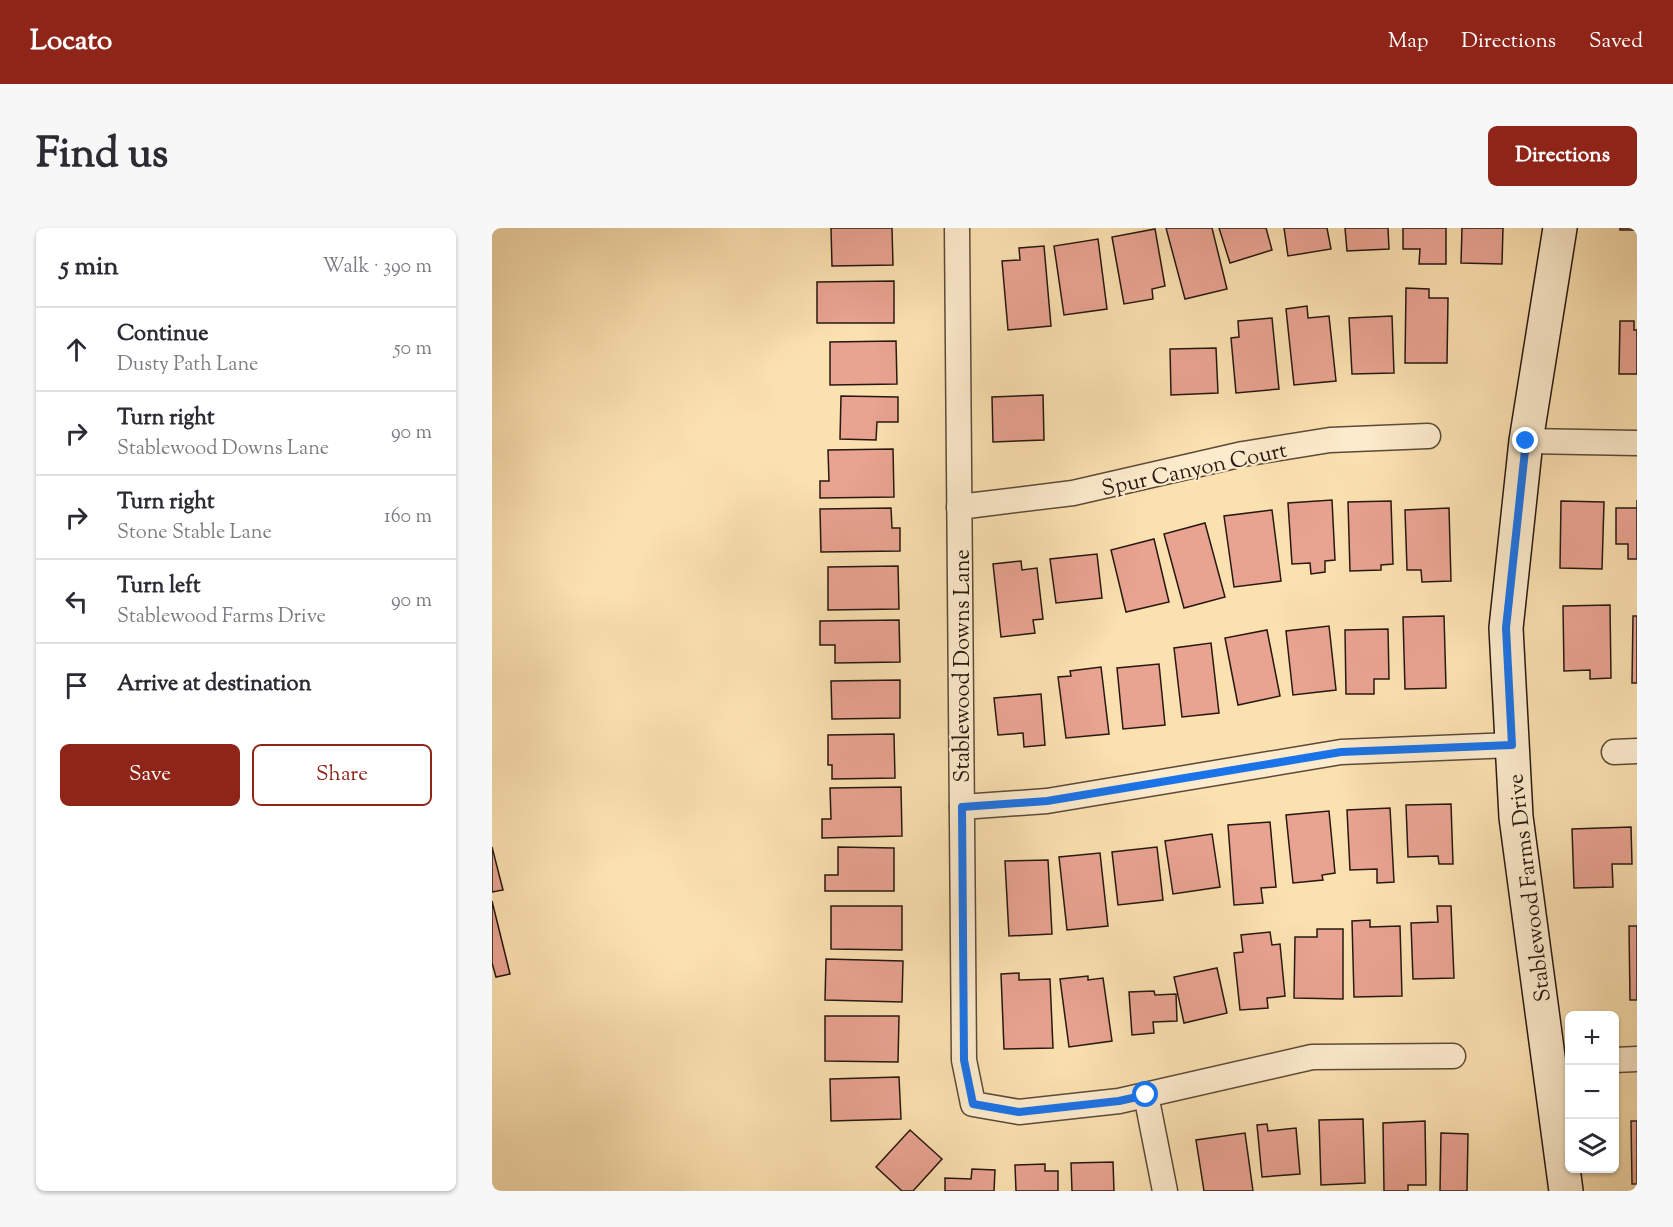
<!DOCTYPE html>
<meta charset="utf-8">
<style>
:root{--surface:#fff;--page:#f7f7f7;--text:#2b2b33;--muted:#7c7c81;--line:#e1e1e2;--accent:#8f2418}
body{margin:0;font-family:"Sorts Mill Goudy",serif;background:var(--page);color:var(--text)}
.controls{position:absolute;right:18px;bottom:18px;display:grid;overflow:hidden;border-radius:9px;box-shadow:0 2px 4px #0004}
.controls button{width:54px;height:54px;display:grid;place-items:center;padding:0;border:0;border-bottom:2px solid var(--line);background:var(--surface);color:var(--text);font:30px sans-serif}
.stop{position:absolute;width:18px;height:18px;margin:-14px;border:4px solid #1a73e8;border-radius:50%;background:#fff}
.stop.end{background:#1a73e8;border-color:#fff;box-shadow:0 2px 6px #0008}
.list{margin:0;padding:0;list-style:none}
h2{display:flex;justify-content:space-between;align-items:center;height:78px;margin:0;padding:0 24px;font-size:26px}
h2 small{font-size:20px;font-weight:400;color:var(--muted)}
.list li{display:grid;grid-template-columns:39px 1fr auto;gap:18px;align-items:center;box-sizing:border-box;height:84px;padding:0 24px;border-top:2px solid var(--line)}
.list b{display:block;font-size:22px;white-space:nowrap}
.list p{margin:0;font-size:20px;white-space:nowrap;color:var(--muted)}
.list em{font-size:20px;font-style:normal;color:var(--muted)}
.actions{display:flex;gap:12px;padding:18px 24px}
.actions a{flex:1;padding:14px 0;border:2px solid var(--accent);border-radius:9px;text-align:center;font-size:21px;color:var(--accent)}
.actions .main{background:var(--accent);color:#fff}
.icon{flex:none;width:33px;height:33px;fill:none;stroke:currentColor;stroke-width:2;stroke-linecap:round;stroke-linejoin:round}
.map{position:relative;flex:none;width:1145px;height:963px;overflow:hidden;border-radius:9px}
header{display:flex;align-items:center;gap:36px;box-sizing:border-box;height:84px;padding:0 30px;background:var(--accent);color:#fff}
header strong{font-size:28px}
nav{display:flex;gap:33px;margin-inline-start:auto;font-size:21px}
.intro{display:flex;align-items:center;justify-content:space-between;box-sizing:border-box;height:144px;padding:0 36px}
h1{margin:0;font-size:42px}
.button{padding:15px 27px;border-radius:9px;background:var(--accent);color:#fff;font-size:21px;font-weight:700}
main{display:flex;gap:36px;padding:0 36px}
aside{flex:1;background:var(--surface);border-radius:9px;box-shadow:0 2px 4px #0004}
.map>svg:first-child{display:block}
</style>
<header>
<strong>Locato</strong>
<nav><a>Map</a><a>Directions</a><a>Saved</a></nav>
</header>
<div class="intro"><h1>Find us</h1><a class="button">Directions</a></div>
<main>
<aside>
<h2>5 min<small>Walk · 390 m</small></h2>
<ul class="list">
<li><svg class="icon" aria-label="ahead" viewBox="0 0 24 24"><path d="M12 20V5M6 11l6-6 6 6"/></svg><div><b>Continue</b><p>Dusty Path Lane</p></div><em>50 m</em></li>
<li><svg class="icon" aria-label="right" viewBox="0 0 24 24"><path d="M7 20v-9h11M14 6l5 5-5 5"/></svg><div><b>Turn right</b><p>Stablewood Downs Lane</p></div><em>90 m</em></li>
<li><svg class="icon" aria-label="right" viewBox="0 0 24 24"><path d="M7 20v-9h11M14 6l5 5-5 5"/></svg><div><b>Turn right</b><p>Stone Stable Lane</p></div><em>160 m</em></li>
<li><svg class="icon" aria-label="left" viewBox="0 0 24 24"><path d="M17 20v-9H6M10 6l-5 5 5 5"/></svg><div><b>Turn left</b><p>Stablewood Farms Drive</p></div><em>90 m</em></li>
<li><svg class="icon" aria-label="arrive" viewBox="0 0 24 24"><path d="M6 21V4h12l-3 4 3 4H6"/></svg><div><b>Arrive at destination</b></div></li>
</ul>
<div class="actions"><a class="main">Save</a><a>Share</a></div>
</aside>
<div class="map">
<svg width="1145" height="963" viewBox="0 0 1145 963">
<rect width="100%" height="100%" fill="#fbe0b0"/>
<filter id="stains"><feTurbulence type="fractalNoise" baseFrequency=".00333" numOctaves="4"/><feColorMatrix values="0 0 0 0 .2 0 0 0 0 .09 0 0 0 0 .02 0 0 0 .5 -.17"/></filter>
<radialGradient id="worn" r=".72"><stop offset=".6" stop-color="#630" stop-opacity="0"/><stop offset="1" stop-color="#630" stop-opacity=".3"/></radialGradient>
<g fill="#e9a391" stroke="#271811" stroke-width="1.5">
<polygon points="339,0 400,0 401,37 340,38"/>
<polygon points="674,0 720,0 735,61 693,71"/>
<polygon points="727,0 774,0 780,22 738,35"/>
<polygon points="792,0 835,0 839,21 796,28"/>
<polygon points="853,0 896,0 897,21 855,23"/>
<polygon points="911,0 954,0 954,36 927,36 928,21 911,21"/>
<polygon points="970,0 1011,0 1010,36 969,35"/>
<rect x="1128" y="0" width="17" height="2"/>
<polygon points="663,1 673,58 660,61 661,71 632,76 620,9"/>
<polygon points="606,11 615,81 572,87 562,18"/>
<polygon points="552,18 559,98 516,102 510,33 528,32 527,20"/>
<polygon points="402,53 402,95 325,95 325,54"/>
<polygon points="914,60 937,61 937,70 956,70 955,135 913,135"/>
<polygon points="815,78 816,90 837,88 844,153 802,157 794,81"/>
<polygon points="900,88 902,145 860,146 857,90"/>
<polygon points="780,90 787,161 744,165 739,110 747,109 746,93"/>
<polygon points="1128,93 1142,93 1142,102 1145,102 1145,146 1127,146"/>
<polygon points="404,113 405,156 338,157 338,114"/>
<polygon points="724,120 726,165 679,167 678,121"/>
<polygon points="551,167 552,212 501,214 500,169"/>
<polygon points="349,168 406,169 406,194 385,194 384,212 348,211"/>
<polygon points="401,221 402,269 328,270 328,253 337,253 336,222"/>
<polygon points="840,272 843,332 833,333 833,344 819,346 818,335 800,336 796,275"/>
<polygon points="1145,272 1145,331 1136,331 1136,316 1124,316 1124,280 1145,280"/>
<polygon points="899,273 901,336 889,337 889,342 858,343 856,274"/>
<polygon points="1069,273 1112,274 1110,341 1068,340"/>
<polygon points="399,280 400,300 408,300 408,323 329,324 328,281"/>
<polygon points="957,280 959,353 930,354 929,342 915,342 913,282"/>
<polygon points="780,282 789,353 742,359 732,288"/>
<polygon points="713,295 733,369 692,380 672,306"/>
<polygon points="662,311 677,374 634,384 619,322"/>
<polygon points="605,326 610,370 564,375 558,331"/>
<polygon points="529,333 530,342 545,340 551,391 541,392 543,405 509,409 501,336"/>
<polygon points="406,338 407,381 336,382 336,339"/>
<polygon points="1118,377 1119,450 1098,451 1098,442 1072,443 1071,378"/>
<polygon points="952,388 954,460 913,461 911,389"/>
<polygon points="1141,388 1145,388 1145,455 1140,455"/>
<polygon points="407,392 408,434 343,435 343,417 328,417 328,393"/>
<polygon points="837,398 844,462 801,467 794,403"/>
<polygon points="896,401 897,451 882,451 882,466 854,466 853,402"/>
<polygon points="775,402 788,468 746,477 733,410"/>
<polygon points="719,415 727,485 690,489 682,420"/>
<polygon points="667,436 673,497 631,501 625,440"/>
<polygon points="609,439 617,506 574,510 566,449 579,448 578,443"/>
<polygon points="408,452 408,490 340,491 339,453"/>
<polygon points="549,466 553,517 532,519 531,505 506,507 502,470"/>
<polygon points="402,506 403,550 340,551 340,537 336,537 336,507"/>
<polygon points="409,559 410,608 330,610 330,591 339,591 338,560"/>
<polygon points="959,576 961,636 947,636 946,628 916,629 914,577"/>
<polygon points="898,580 902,654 885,655 885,641 858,642 855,582"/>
<polygon points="837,583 843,645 830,647 831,652 801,655 794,587"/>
<polygon points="778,594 784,659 769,660 771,675 742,677 736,597"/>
<polygon points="1139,599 1140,636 1120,636 1121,659 1082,660 1080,601"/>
<polygon points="720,606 728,659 681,666 673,613"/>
<polygon points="0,619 11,662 0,664"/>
<polygon points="346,619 402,620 402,663 333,663 333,647 346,647"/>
<polygon points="665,619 671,672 626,677 620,624"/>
<polygon points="608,625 616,698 575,702 567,629"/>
<polygon points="556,632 560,706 517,708 513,633"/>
<polygon points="0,673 18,746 4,749 0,735"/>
<polygon points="339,678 410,678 410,722 339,721"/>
<polygon points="945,678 959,678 962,750 921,751 919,695 946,694"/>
<polygon points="878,692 878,699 908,698 910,768 862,769 860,693"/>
<polygon points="1137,698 1145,698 1145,772 1138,772"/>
<polygon points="825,701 851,701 851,771 802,770 803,709 825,709"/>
<polygon points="778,704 780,717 788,716 793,768 775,770 776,780 748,782 742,725 751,724 749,707"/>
<polygon points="334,731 411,733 410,774 333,772"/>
<polygon points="725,740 735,785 692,795 682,749"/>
<polygon points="527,745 527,752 558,751 561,820 512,821 509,746"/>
<polygon points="596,748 596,752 611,750 620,813 577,819 568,751"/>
<polygon points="662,763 663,767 684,766 685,793 661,794 662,805 640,807 637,764"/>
<polygon points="333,788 407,788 406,834 333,833"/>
<polygon points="407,849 409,891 339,893 338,851"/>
<polygon points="871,891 873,955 829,957 827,892"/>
<polygon points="933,893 934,957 916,957 916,963 892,963 891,895"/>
<polygon points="1139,893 1145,893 1145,956 1140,956"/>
<polygon points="775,896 776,903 804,900 808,946 770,949 765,897"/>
<polygon points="418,902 450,931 421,963 410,963 384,939"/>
<polygon points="753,905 761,963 712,963 704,912"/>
<polygon points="949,905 976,906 975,963 948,963"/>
<polygon points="621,934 622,963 580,963 579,935"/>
<polygon points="553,936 553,943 566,943 566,963 524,963 523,937"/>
<polygon points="480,941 503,942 502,963 453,963 453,950 479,951"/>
</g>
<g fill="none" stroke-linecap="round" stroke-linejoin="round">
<defs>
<g id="street">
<polyline points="465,0 472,832 481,876 527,884 627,873 820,829 961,828"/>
<polyline points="1034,213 1145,215"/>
<polyline points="467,279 581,265 751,226 838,212 936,208"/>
<polyline points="1122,524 1145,523"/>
<polyline points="470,579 555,573 849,524 1020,517"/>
<polyline points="1122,832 1145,831"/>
<polyline points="654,867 673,963"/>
</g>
<polyline id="secondary" points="1068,0 1034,213 1014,400 1024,589 1074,963"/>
</defs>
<use href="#street" stroke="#5c4a39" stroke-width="27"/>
<use href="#secondary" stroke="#271811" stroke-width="36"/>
<use href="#street" stroke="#fcebcc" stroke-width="24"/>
<use href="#secondary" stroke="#fcebcc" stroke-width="33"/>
</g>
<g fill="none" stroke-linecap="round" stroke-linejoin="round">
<polyline stroke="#1a73e8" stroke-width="8" points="654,867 627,873 527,884 481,876 472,832 470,579 555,573 849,524 1020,517 1014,400 1034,213"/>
</g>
<g text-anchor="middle" stroke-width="4.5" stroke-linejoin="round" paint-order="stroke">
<g font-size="22" fill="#271811" stroke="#fcebcc">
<text transform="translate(702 240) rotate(-12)" y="8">Spur Canyon Court</text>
<text transform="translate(469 438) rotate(-90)" y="8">Stablewood Downs Lane</text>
<text transform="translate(1036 660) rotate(-97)" y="8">Stablewood Farms Drive</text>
</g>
</g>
<rect width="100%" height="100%" filter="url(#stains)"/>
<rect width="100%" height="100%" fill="url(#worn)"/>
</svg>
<div class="controls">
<button>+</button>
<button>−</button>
<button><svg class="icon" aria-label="layers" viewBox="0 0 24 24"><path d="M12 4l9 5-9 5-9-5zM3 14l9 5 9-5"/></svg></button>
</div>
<div class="stop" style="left:654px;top:867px"></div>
<div class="stop end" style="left:1034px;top:213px"></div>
</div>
</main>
